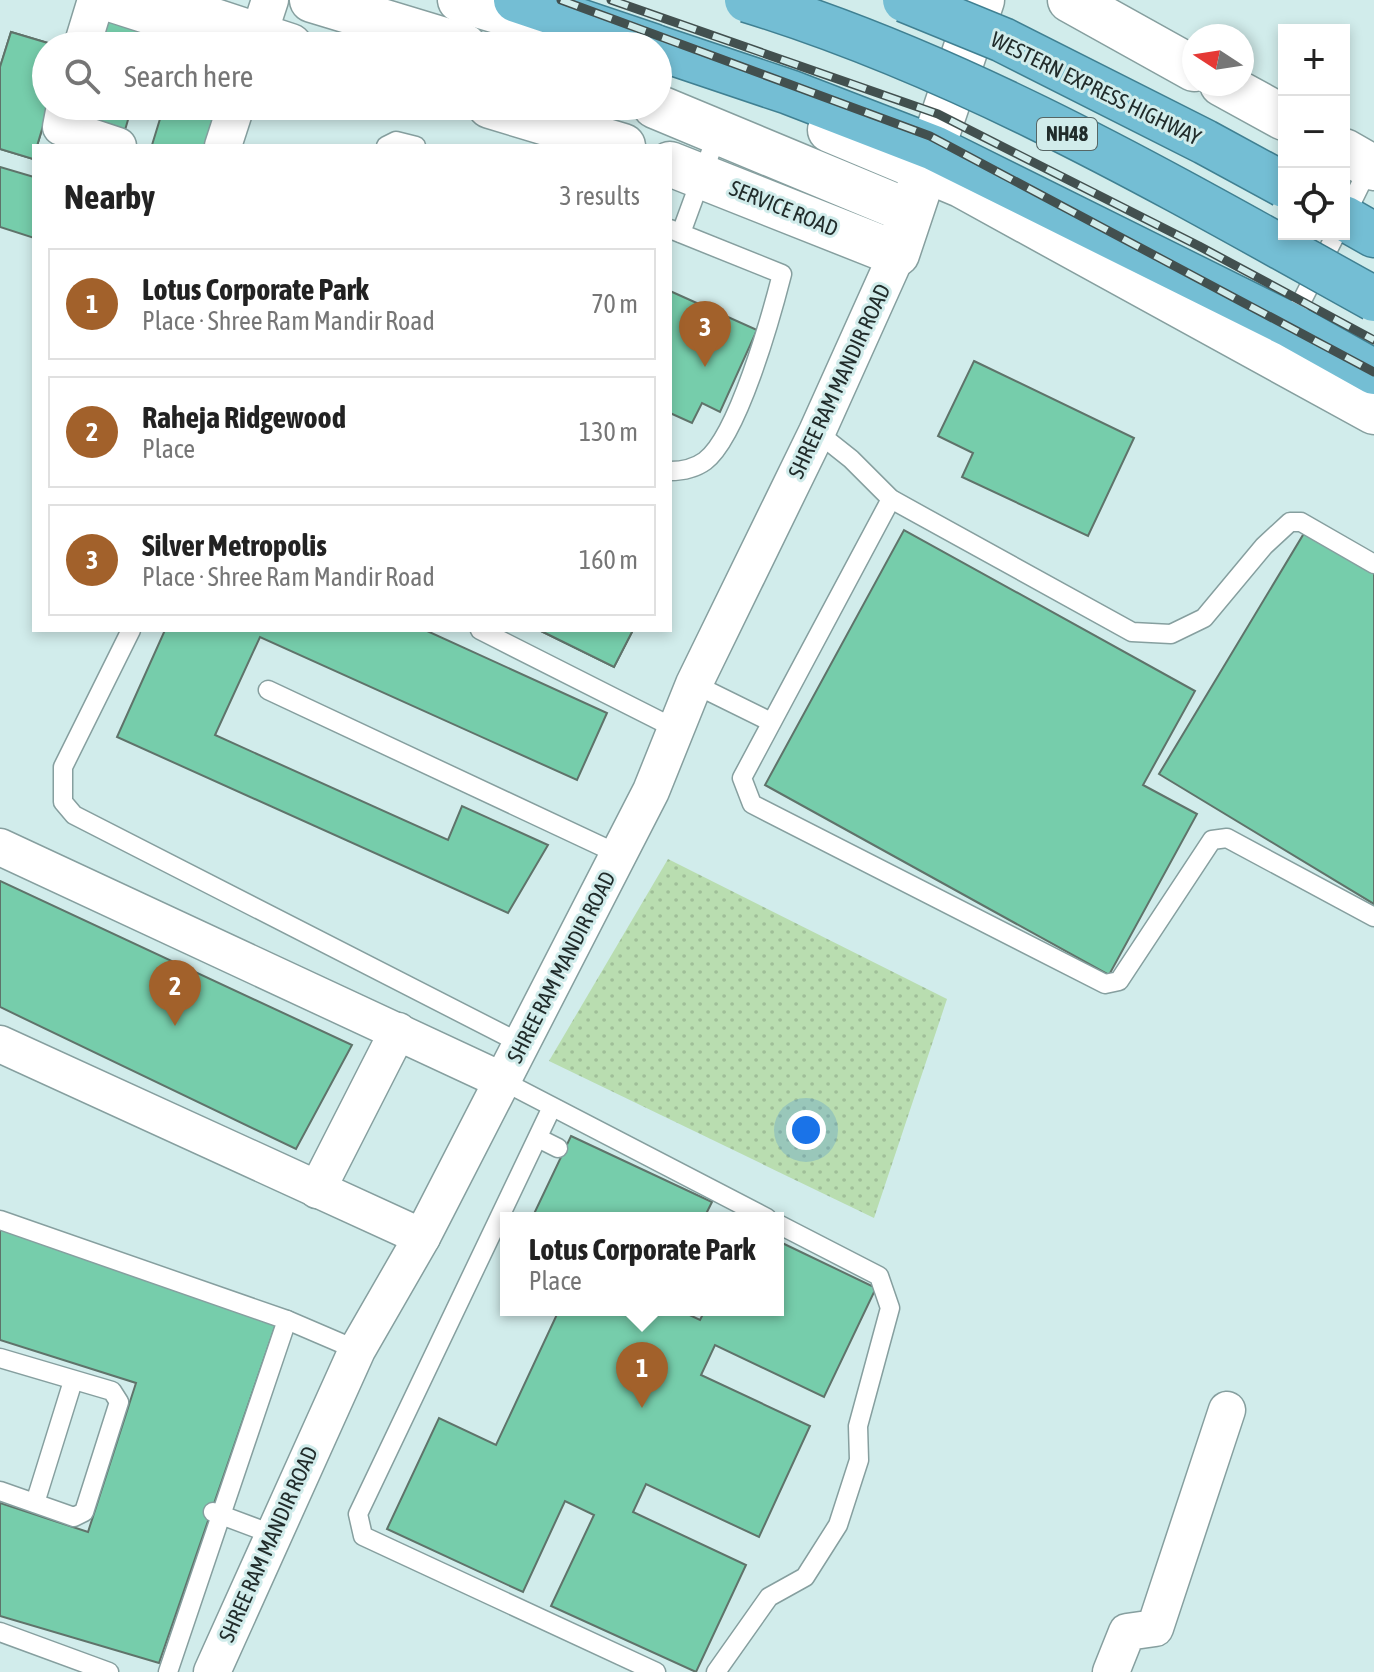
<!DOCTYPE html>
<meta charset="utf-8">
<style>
:root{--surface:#fff;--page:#f2f2f2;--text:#222;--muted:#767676;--line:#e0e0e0;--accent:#a2612b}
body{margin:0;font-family:"Asap Condensed",sans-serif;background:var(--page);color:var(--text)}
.controls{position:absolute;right:24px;top:24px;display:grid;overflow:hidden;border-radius:0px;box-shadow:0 4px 12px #0003}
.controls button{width:72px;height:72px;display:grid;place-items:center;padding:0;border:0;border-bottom:2px solid var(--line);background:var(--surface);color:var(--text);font:40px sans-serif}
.compass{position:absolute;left:1182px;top:24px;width:72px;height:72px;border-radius:50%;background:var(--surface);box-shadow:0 4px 12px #0003;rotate:282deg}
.you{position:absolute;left:806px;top:1130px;width:28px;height:28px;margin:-20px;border:6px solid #fff;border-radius:50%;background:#1a73e8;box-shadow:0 0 0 12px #1a73e833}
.badge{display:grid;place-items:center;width:52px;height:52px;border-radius:50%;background:var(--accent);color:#fff;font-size:26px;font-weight:700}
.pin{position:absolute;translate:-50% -66px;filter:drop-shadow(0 2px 4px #0008)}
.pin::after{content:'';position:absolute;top:42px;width:28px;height:24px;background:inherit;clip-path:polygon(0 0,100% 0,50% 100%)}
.popup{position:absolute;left:500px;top:1212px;width:284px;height:104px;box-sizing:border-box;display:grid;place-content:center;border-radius:0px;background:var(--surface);filter:drop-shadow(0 2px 6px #0005);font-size:26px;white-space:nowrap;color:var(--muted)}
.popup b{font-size:30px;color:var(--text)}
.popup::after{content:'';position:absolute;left:50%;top:100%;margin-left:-16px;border:16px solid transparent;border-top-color:var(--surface)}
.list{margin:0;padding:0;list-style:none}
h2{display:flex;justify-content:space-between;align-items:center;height:104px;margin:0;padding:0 32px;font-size:34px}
h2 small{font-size:26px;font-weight:400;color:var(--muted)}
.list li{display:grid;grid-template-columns:52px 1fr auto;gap:24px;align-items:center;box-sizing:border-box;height:112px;margin:0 16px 16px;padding:0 16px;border:2px solid var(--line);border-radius:0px}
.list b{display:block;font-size:30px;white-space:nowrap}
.list p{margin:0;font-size:26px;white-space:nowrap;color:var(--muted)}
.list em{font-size:26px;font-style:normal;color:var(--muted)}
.icon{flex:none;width:44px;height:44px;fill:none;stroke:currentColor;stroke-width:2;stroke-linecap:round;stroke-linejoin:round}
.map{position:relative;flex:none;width:1374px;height:1672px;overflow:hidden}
.search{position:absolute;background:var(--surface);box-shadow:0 4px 12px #0003;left:32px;top:32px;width:640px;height:88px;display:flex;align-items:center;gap:20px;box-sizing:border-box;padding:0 28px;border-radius:44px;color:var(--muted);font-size:30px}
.panel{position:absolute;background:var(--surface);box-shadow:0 4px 12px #0003;left:32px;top:144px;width:640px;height:488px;border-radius:0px}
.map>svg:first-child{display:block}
</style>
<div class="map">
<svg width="1374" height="1672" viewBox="0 0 1374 1672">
<defs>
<pattern id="park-dots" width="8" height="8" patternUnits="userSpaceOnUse" patternTransform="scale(2)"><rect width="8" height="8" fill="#b9ddb0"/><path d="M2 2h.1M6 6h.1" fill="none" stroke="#9fbe98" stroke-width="1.8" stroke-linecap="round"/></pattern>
</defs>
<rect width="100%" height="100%" fill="#d1eceb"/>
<polygon fill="url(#park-dots)" points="668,859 947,999 874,1218 549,1061"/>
<g fill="#76cdab" stroke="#5f736a" stroke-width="2">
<polygon points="102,6 157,23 150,46 90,46"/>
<polygon points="11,32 58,46 46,46 46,106 49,106 37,146 34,146 33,159 0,149 0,67"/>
<polygon points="11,32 58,46 46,46 46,106 49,106 37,146 34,146 33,159 0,149 0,67"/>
<polygon points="185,33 228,46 182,46"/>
<polygon points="72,106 132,106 123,137 67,120"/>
<polygon points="164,106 217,106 205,146 152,145"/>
<polygon points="0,167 34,177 34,238 0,227"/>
<polygon points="670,291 757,330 720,412 702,403 692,423 670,413"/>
<polygon points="974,361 1134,438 1088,536 962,477 973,453 938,436"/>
<polygon points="904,530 1195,691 1143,785 1197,814 1109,975 765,785"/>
<polygon points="1306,530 1374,572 1374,904 1159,774"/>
<polygon points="165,630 425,630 607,713 577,780 260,637 215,735 448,840 462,806 548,845 508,913 117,737"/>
<polygon points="539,630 633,630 614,667"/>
<polygon points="539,630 633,630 614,667"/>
<polygon points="0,881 352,1045 296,1149 0,1007"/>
<polygon points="571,1136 712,1202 704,1218 532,1218"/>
<polygon points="0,1228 276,1324 159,1663 0,1616 0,1503 88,1532 136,1383 0,1340"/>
<polygon points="778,1241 876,1288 824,1397 715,1345 701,1375 810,1426 759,1537 646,1484 633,1512 746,1565 696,1672 551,1606 594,1515 565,1501 523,1592 387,1529 439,1418 496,1445 559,1310 679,1310 700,1320 705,1310 778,1310"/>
</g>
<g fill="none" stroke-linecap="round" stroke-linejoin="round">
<defs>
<g id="service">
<polyline points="386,146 396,141 416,146"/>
<polyline points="1344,218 1370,165"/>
<path d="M 670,229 L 782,274 C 771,317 738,436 705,461 C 694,469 683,471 670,471"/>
<polyline points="681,233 718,132"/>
<polyline points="1290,324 1336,234"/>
<polyline points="817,432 851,459 891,499 1132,632 1171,634 1204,618 1264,546 1290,522 1301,522 1374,564"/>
<polyline points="891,499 742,778 752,804 1105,984 1119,981 1212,840 1227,838 1374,917"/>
<polyline points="131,630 63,767 63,802 74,815 522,1044"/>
<polyline points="480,630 676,729"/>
<polyline points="694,684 771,722"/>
<polyline points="268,690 618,854"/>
<polyline points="503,1081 767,1218"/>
<polyline points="552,1107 358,1514 363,1536 656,1672"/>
<polyline points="538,1138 558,1148"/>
<polyline points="0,1220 287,1320 168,1672"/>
<polyline points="287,1320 357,1350"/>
<polyline points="0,1358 112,1391 119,1402 84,1512 74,1517 0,1491"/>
<polyline points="35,1503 73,1381"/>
<polyline points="213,1512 272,1534"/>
<polyline points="0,1632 109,1672"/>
<polyline points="716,1672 769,1597 805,1577 838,1525 859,1460 858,1426 890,1308 879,1276 778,1224"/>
</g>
<g id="minor">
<polyline points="100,0 178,25"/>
<polyline points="82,46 96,0"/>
<polyline points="255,46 270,0"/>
<polyline points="65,106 61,127 118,146"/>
<polyline points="223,146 236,106"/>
<polyline points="0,847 503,1081"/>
<polyline points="0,1044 422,1237"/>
<polyline points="317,1190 398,1031"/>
<polyline points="212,1672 357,1350 422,1237 651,791 694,684 817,432 897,254"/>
<polyline points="1111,1672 1127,1632 1155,1628 1227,1410"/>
</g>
<g id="secondary">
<polyline points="151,0 290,46"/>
<polyline points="312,0 464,46"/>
<polyline points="460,0 555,28"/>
<polyline points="1070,0 1194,69"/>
<polyline points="1222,84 1284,118"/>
<polyline points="490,106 623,146"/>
<polyline points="655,106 910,212"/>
<polyline points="830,130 961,185 1374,412"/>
<polyline points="1344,151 1374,168"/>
<polyline points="670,164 897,254 982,0"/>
</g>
<g id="trunk">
<polyline points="516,0 653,46"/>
<polyline points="658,48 789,92 934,148 1290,325 1374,372"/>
<polyline points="1344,218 1374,235"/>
</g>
</defs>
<use href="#service" stroke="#869f9f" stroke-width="21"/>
<use href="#minor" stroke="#869f9f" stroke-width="39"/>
<use href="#secondary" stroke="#869f9f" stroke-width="47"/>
<use href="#trunk" stroke="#408092" stroke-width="47"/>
<use href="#service" stroke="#fff" stroke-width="18"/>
<use href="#minor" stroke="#fff" stroke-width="36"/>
<use href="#secondary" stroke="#fff" stroke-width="44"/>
<use href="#trunk" stroke="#74bed4" stroke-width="44"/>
<defs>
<g id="rail">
<polyline points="561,0 930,136 1374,372"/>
<polyline points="611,0 938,114 1199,246 1374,340"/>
</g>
</defs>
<use href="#rail" stroke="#42504f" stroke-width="9"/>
<use href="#rail" stroke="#d1eceb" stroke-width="6" stroke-dasharray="18" stroke-linecap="butt"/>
<defs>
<g id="trunk-bridge">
<path d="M 747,0 C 969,68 1172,187 1374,299"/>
<polyline points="905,0 1003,40 1205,142 1284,185"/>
</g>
</defs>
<use href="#trunk-bridge" stroke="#408092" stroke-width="47" stroke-linecap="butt"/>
<use href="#trunk-bridge" stroke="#74bed4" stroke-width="44"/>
</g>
<g text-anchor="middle" stroke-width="6" stroke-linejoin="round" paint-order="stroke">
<rect fill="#d1eceb" stroke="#566665" stroke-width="2" x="1037" y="118" width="60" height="32" rx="6"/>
<g font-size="20" font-weight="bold" fill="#212c2b">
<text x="1067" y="141">NH48</text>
</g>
<g font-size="22" fill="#212c2b" stroke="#d1eceb">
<text transform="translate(1096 88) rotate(26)" y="8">WESTERN EXPRESS HIGHWAY</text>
<text transform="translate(784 208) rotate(22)" y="8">SERVICE ROAD</text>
<text transform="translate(839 381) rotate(-65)" y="8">SHREE RAM MANDIR ROAD</text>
<text transform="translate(561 967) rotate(-63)" y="8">SHREE RAM MANDIR ROAD</text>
<text transform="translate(268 1544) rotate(-66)" y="8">SHREE RAM MANDIR ROAD</text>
</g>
</g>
</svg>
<div class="controls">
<button>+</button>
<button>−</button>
<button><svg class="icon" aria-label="locate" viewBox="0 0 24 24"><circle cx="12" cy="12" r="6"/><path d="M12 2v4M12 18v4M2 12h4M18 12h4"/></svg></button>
</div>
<svg class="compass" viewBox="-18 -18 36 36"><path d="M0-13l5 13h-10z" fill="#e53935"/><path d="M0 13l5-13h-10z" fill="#767676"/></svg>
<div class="you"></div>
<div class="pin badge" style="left:642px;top:1408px">1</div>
<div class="popup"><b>Lotus Corporate Park</b>Place</div>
<div class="pin badge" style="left:175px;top:1026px">2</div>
<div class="pin badge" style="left:705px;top:367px">3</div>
<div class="search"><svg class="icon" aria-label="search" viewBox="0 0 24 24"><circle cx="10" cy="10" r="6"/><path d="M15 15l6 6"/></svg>Search here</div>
<section class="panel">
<h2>Nearby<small>3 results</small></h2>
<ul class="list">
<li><span class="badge">1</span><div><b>Lotus Corporate Park</b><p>Place · Shree Ram Mandir Road</p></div><em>70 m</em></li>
<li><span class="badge">2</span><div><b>Raheja Ridgewood</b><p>Place</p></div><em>130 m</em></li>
<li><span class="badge">3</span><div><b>Silver Metropolis</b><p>Place · Shree Ram Mandir Road</p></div><em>160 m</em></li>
</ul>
</section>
</div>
